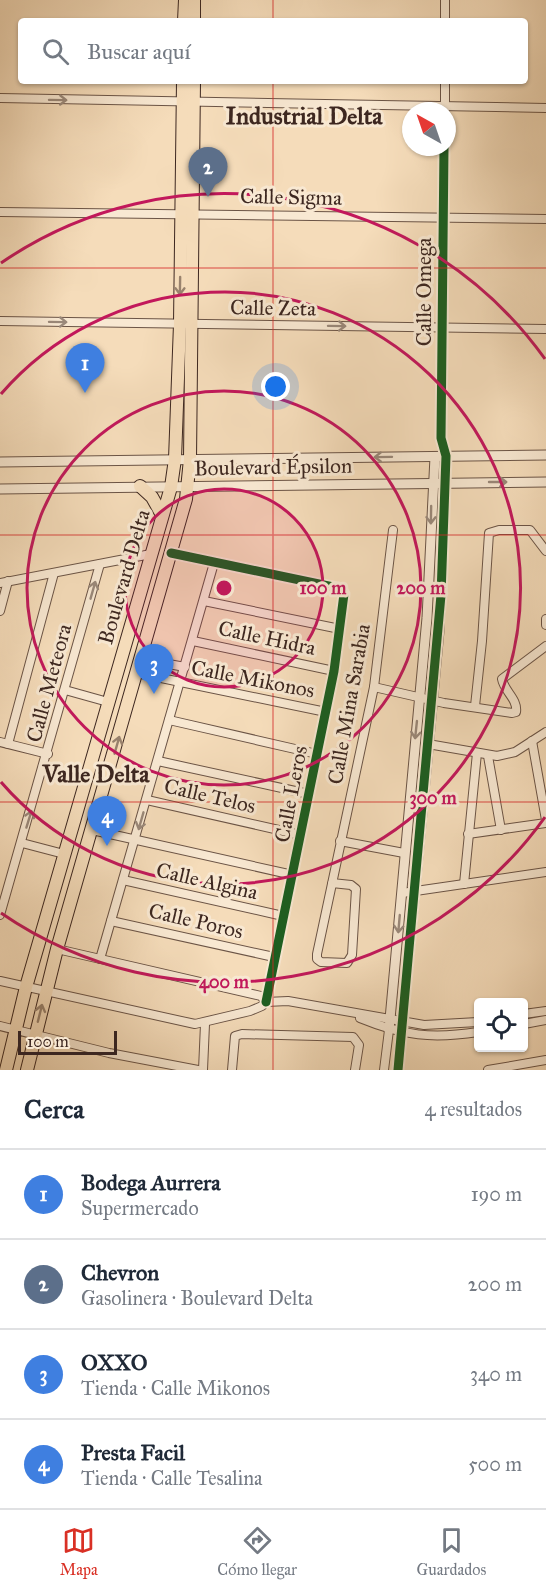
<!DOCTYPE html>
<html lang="es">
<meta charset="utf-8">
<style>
:root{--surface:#fff;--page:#f6f6f7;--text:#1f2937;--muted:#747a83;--line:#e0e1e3;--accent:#d93025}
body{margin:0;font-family:"IM FELL Great Primer",serif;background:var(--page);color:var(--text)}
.controls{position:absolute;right:18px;bottom:18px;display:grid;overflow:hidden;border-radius:6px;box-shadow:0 2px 4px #0004}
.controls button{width:54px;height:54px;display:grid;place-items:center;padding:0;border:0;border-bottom:2px solid var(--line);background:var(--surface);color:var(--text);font:30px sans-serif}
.compass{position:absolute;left:402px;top:102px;width:54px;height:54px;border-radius:50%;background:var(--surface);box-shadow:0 2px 4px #0004;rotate:320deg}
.scale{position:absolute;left:18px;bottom:15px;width:99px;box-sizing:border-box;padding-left:6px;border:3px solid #3d2720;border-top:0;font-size:16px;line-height:21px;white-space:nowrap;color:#3d2720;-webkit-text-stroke:4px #f8e8d2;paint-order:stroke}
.you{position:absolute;left:276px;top:387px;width:21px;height:21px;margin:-15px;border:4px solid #fff;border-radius:50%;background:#1a73e8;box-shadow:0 0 0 9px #1a73e833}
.badge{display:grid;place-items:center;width:39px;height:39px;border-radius:50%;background:var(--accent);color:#fff;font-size:20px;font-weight:700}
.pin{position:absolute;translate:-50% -50px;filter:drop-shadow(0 2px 3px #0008)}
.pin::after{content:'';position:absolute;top:32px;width:21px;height:18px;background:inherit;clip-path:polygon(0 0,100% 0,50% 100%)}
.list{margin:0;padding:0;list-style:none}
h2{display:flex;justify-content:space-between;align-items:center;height:78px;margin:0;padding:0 24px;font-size:26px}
h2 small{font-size:20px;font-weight:400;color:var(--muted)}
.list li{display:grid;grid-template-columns:39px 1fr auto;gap:18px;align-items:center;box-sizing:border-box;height:90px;padding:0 24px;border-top:2px solid var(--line)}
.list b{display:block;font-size:22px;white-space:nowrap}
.list p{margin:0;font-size:20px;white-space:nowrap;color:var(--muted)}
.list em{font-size:20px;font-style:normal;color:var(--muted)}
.icon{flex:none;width:33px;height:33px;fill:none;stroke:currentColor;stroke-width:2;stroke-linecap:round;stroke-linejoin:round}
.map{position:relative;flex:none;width:546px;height:1070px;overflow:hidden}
.search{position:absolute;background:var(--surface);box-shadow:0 2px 4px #0004;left:18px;right:18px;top:18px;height:66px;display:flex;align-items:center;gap:15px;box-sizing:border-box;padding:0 21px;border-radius:6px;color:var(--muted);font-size:22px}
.sheet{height:438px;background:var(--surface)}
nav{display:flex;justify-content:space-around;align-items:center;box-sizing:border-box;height:84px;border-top:2px solid var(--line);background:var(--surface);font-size:16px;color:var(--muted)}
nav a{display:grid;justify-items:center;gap:3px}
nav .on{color:var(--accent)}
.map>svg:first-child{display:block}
</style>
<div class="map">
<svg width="546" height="1070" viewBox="0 0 546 1070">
<rect width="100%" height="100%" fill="#f5dcba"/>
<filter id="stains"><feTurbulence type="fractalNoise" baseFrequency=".00333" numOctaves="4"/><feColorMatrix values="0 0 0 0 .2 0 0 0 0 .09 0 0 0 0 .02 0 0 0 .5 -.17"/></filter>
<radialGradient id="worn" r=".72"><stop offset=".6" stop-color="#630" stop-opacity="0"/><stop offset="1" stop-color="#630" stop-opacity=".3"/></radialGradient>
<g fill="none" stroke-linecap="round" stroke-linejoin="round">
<defs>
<g id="minor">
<polyline points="445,21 445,0"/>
<polyline points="0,98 546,108"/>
<polyline points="445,109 445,81"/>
<polyline points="444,147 441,438 446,456"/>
<polyline points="0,212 546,219"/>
<polyline points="0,321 546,329"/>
<polyline points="171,553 338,588 344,594 334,671 266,1002"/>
<polyline points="0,583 151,554"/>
<polyline points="204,601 340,629"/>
<polyline points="0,611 8,581"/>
<polyline points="546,619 546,625"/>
<polyline points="193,641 334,671"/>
<polyline points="141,659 185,667"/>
<polyline points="137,673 326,712"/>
<path d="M 374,687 L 444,703 L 512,713 L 516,712 C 518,699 504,691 502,679 L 546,646"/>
<polyline points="65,690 108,702"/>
<polyline points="475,706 482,641 489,533 499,530 530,530 546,551"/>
<polyline points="169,720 317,754"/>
<polyline points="532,741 546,820"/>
<polyline points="0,742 48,754"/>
<polyline points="8,744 54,573"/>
<polyline points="428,744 497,756 515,752 546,732"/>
<polyline points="488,756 501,830"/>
<polyline points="158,761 309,794"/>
<polyline points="147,800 301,835"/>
<polyline points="92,830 293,875"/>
<polyline points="468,834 546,823"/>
<polyline points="340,841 404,853"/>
<polyline points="22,843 64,854"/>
<polyline points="123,880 283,916"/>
<polyline points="332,883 351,885 356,889 352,955 347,963 321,962 317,959 317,954 374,687 393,530"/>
<polyline points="464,884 477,753"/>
<polyline points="402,893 546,872"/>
<polyline points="0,915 100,564"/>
<polyline points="111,921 274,957"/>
<polyline points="57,949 261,996 266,1002"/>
<polyline points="100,959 214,563"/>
<polyline points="0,981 195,1024 250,1011 262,1006 266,1002 288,1001 424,1025 478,1022"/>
<polyline points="524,1014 546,1011"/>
<path d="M 360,1018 C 404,1036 432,1039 478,1032"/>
<polyline points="524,1024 546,1020"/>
<polyline points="0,1026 109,1053 198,1070"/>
<polyline points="203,1070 205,1024"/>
<polyline points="232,1070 235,1036 242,1034 353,1037 359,1045 355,1070"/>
<polyline points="384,1070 389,1030"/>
<polyline points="488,1070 546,1060"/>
</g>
<g id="tertiary">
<polyline points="0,462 546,455"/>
<polyline points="0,489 546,482"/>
<polyline points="389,1030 427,618 435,457"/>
<polyline points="398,1070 439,631 446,456"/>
</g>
<g id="primary">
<polyline points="184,21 185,0"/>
<polyline points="194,21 194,0"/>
<polyline points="140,486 152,497 162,515"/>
<polyline points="6,1070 26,987 171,487 175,459 180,324 183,81"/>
<polyline points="27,1070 57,949 186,499 190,459 194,81"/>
</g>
</defs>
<use href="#minor" stroke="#6b5446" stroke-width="10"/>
<use href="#tertiary" stroke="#6b5446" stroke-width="11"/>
<use href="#primary" stroke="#3d2720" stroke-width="14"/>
<use href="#minor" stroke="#f8e8d2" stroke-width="8"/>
<use href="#tertiary" stroke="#f8e8d2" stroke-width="9"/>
<use href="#primary" stroke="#f5dcba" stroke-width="12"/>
<defs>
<g id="cycleway">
<polyline points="171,553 338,588 344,594 334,671 266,1002"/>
<polyline points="398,1070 441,595 446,456 441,438 444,147"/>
</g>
</defs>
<use href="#cycleway" stroke="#f8e8d2" stroke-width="13"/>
<use href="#cycleway" stroke="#1b5e20" stroke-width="9"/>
</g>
<defs><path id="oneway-shaft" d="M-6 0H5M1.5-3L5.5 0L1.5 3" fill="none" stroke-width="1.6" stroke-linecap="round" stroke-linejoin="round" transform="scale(1.5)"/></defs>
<g stroke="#9a8879">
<use href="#oneway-shaft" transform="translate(58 100) rotate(1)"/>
<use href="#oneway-shaft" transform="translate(58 322) rotate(1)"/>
<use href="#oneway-shaft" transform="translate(337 326) rotate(1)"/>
<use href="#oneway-shaft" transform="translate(383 457) rotate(179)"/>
<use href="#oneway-shaft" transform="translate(498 482)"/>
<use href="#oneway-shaft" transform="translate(431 515) rotate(91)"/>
<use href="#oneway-shaft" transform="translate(93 590) rotate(-74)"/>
<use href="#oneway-shaft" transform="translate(416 730) rotate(96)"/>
<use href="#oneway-shaft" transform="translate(29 819) rotate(-73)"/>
<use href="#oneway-shaft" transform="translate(141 821) rotate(106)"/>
<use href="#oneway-shaft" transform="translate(399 924) rotate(95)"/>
</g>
<g stroke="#99826d">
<use href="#oneway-shaft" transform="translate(180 286) rotate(91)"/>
<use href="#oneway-shaft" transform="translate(117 745) rotate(-74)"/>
<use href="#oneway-shaft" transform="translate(40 1013) rotate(-76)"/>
</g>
<path fill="none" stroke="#d62828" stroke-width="1.5" stroke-opacity="0.55" d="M 273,0 L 273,21M 273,81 L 273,1070M 0,268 L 546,268M 0,535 L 546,535M 0,802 L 546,802"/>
<circle cx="224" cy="588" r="99" fill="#c2185b" fill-opacity=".12"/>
<g fill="none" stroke="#c2185b" stroke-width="3">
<circle cx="224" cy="588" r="99"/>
<circle cx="224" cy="588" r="197"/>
<path d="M1 394A296 296 0 1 1 1 782"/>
<path d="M545 817A394 394 0 0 1 1 913M1 263A394 394 0 0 1 545 359"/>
</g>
<g text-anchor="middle" stroke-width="6" stroke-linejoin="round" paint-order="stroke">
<g font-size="21" fill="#3d2720" stroke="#f8e8d2">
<text transform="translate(291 197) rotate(1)" y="7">Calle Sigma</text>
<text transform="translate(424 292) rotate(-90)" y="7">Calle Omega</text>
<text transform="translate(273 308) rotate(1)" y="7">Calle Zeta</text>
<text transform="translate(273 467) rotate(-1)" y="7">Boulevard Épsilon</text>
<text transform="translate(124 577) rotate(-74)" y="7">Boulevard Delta</text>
<text transform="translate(267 638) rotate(12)" y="7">Calle Hidra</text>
<text transform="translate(253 679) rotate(11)" y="7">Calle Mikonos</text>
<text transform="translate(49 683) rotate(-75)" y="7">Calle Meteora</text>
<text transform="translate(349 704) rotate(-80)" y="7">Calle Mina Sarabia</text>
<text transform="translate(291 794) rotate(-79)" y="7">Calle Leros</text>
<text transform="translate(210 796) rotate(13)" y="7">Calle Telos</text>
<text transform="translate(207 881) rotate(13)" y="7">Calle Algina</text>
<text transform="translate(196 921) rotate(13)" y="7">Calle Poros</text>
</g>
<g font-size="24" font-weight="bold" fill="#3d2720" stroke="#f8e8d2">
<text x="304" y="124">Industrial Delta</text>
<text x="96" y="782">Valle Delta</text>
</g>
</g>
<circle cx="224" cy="588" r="9" fill="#c2185b" stroke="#f8e8d2" stroke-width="3"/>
<g font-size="18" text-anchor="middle" font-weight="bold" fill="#c2185b" stroke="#f8e8d2" stroke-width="6" stroke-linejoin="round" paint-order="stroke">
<text x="323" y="594">100 m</text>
<text x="421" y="594">200 m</text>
<text x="433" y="804">300 m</text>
<text x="224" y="988">400 m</text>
</g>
<rect width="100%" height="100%" filter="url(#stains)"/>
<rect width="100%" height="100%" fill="url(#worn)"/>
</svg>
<div class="controls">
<button><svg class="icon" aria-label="locate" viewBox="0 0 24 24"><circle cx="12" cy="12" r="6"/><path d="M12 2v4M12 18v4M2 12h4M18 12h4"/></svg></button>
</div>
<svg class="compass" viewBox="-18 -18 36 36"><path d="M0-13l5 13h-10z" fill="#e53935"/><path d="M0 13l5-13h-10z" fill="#747a83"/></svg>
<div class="scale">100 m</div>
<div class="you"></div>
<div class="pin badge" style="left:85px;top:393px;background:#3f7fe0">1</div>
<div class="pin badge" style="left:208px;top:197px;background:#5c6f8a">2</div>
<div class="pin badge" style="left:154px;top:694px;background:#3f7fe0">3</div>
<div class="pin badge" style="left:107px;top:846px;background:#3f7fe0">4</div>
<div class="search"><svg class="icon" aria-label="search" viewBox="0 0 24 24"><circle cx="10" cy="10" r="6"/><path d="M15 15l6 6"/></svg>Buscar aquí</div>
</div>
<section class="sheet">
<h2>Cerca<small>4 resultados</small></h2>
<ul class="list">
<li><span class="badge" style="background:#3f7fe0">1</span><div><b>Bodega Aurrera</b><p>Supermercado</p></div><em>190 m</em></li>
<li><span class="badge" style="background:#5c6f8a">2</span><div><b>Chevron</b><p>Gasolinera · Boulevard Delta</p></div><em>200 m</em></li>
<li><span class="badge" style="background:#3f7fe0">3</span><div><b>OXXO</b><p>Tienda · Calle Mikonos</p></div><em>340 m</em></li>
<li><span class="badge" style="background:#3f7fe0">4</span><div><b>Presta Facil</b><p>Tienda · Calle Tesalina</p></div><em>500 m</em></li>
</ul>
</section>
<nav>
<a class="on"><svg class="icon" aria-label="map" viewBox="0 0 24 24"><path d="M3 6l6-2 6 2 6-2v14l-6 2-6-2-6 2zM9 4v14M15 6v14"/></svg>Mapa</a>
<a><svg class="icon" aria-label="directions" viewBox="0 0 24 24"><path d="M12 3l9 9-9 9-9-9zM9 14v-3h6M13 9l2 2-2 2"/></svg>Cómo llegar</a>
<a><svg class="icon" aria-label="saved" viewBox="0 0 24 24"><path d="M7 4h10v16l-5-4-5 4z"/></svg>Guardados</a>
</nav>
